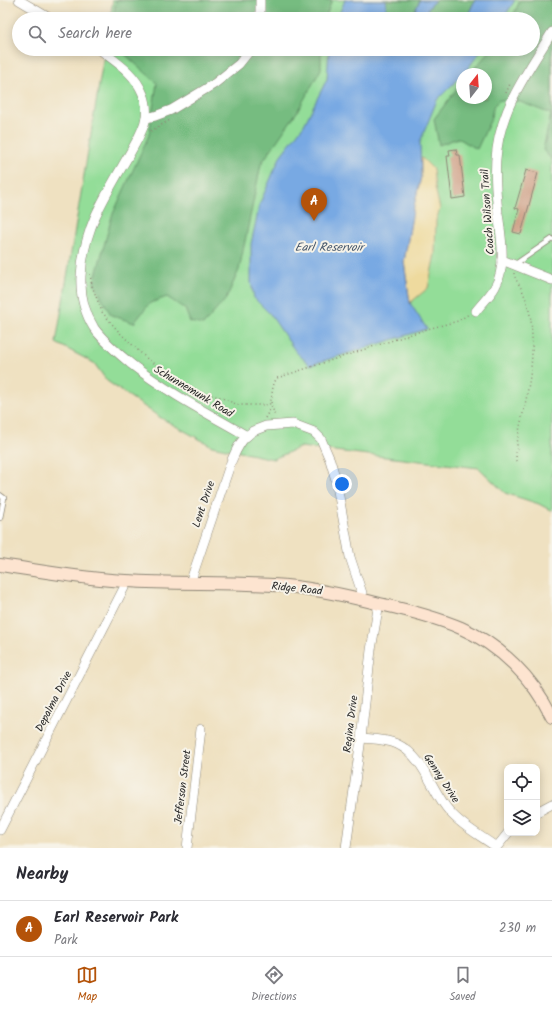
<!DOCTYPE html>
<style>
:root{--surface:#fff;--page:#f2f2f3;--text:#2b2b33;--muted:#7c7c81;--line:#e1e1e2;--accent:#b45309}
body{margin:0;font-family:Kalam,sans-serif;background:var(--page);color:var(--text)}
.controls{position:absolute;right:12px;bottom:12px;display:grid;overflow:hidden;border-radius:8px;box-shadow:0 2px 10px #0003}
.controls button{width:36px;height:36px;display:grid;place-items:center;padding:0;border:0;border-bottom:1px solid var(--line);background:var(--surface);color:var(--text);font:20px sans-serif}
.compass{position:absolute;left:456px;top:68px;width:36px;height:36px;border-radius:50%;background:var(--surface);box-shadow:0 2px 10px #0003;rotate:17deg}
.you{position:absolute;left:342px;top:484px;width:14px;height:14px;margin:-10px;border:3px solid #fff;border-radius:50%;background:#1a73e8;box-shadow:0 0 0 6px #1a73e833}
.badge{display:grid;place-items:center;width:26px;height:26px;border-radius:50%;background:var(--accent);color:#fff;font-size:13px;font-weight:700}
.pin{position:absolute;translate:-50% -33px;filter:drop-shadow(0 1px 2px #0008)}
.pin::after{content:'';position:absolute;top:21px;width:14px;height:12px;background:inherit;clip-path:polygon(0 0,100% 0,50% 100%)}
.list{margin:0;padding:0;list-style:none}
h2{display:flex;justify-content:space-between;align-items:center;height:52px;margin:0;padding:0 16px;font-size:17px}
h2 small{font-size:13px;font-weight:400;color:var(--muted)}
.list li{display:grid;grid-template-columns:26px 1fr auto;gap:12px;align-items:center;box-sizing:border-box;height:56px;padding:0 16px;border-top:1px solid var(--line)}
.list b{display:block;font-size:15px;white-space:nowrap}
.list p{margin:0;font-size:13px;white-space:nowrap;color:var(--muted)}
.list em{font-size:13px;font-style:normal;color:var(--muted)}
.icon{flex:none;width:22px;height:22px;fill:none;stroke:currentColor;stroke-width:2;stroke-linecap:round;stroke-linejoin:round}
.map{position:relative;flex:none;width:552px;height:848px;overflow:hidden}
.search{position:absolute;background:var(--surface);box-shadow:0 2px 10px #0003;left:12px;right:12px;top:12px;height:44px;display:flex;align-items:center;gap:10px;box-sizing:border-box;padding:0 14px;border-radius:22px;color:var(--muted);font-size:15px}
.sheet{height:108px;background:var(--surface)}
nav{display:flex;justify-content:space-around;align-items:center;box-sizing:border-box;height:56px;border-top:1px solid var(--line);background:var(--surface);font-size:11px;color:var(--muted)}
nav a{display:grid;justify-items:center;gap:2px}
nav .on{color:var(--accent)}
.map>svg:first-child{display:block}
</style>
<div class="map">
<svg width="552" height="848" viewBox="0 0 552 848">
<rect width="100%" height="100%" fill="#f7f3e8"/>
<filter id="ink" filterUnits="userSpaceOnUse"><feTurbulence type="fractalNoise" baseFrequency=".025" numOctaves="2"/><feDisplacementMap in="SourceGraphic" scale="8" xChannelSelector="R" yChannelSelector="G"/><feConvolveMatrix kernelMatrix="1 2 1 2 8 2 1 2 1" color-interpolation-filters="sRGB"/></filter>
<filter id="wash" filterUnits="userSpaceOnUse"><feTurbulence type="fractalNoise" baseFrequency=".012" numOctaves="4" result="noise"/><feDisplacementMap in="SourceGraphic" scale="16" xChannelSelector="R" yChannelSelector="G"/><feGaussianBlur stdDeviation="0.9" result="paint"/><feColorMatrix in="noise" values="0 0 0 0 0 0 0 0 0 0 0 0 0 0 0 0 0 1.4 0 .05"/><feComposite in="paint" operator="in"/></filter>
<g filter="url(#wash)">
<rect width="100%" height="100%" fill="#efe1c1"/>
<path fill="#93dd98" stroke="#5f8462" fill-rule="evenodd" d="M 113,0 L 552,0 L 552,511 L 539,504 L 505,493 L 479,468 L 301,447 L 273,459 L 212,446 L 161,418 L 107,381 L 94,363 L 56,343 L 105,49 L 533,49 L 533,19 L 110,19 ZM 462,74 L 486,74 L 486,98 L 462,98 Z"/>
<g fill="#76bc80" stroke="#507456">
<polygon points="116,0 332,0 325,19 113,19"/>
<polygon points="386,0 420,0 415,11 409,19 389,19 386,12"/>
<polygon points="435,0 475,0 466,19 427,19 427,10"/>
<polygon points="520,0 552,0 552,160 543,150 551,114 518,101 500,100 494,105 490,121 477,149 458,138 439,145 434,119 462,82 462,98 486,98 486,74 469,74 492,49 533,49 533,19 512,19"/>
<polygon points="119,49 321,49 321,69 297,112 261,164 239,270 226,299 203,325 190,322 185,309 167,297 150,303 134,323 111,315 94,283 112,216 149,135 157,83"/>
</g>
<polygon fill="#eeda9e" stroke="#8c8264" points="421,157 433,169 435,187 440,209 436,220 435,254 428,288 410,303 404,262 413,210 421,177"/>
<g fill="#78a9e3" stroke="#526a87">
<polygon points="345,0 386,0 386,12 389,19 337,19"/>
<polygon points="420,0 435,0 427,10 427,19 409,19 415,11"/>
<polygon points="475,0 515,0 503,19 466,19"/>
<polygon points="329,49 482,49 466,71 437,100 420,142 421,177 413,210 404,262 410,303 427,329 310,365 296,352 270,314 254,298 251,282 251,244 260,203 281,155 304,125 327,79"/>
</g>
<g id="blocks">
<g fill="#ca987e">
<polygon points="456,149 457,155 460,155 465,197 452,199 447,156 450,156 449,150"/>
<polygon points="526,170 538,173 521,234 513,232 519,209 515,208"/>
</g>
</g>
</g>
<g filter="url(#ink)">
<use href="#blocks" fill-opacity="0" stroke="#8d8676" stroke-width="1"/>
<g fill="none" stroke-linecap="round" stroke-linejoin="round">
<defs>
<g id="lane">
<polyline points="514,265 552,239"/>
<polyline points="0,495 4,498 0,518"/>
</g>
<g id="street">
<polyline points="19,0 51,19"/>
<polyline points="260,0 260,19"/>
<path d="M 99,49 C 116,62 135,73 143,94 C 146,101 147,109 146,117 C 144,130 136,142 130,153 C 118,174 105,195 95,217 C 87,236 82,256 81,276 C 80,295 84,312 94,328 C 104,342 118,353 131,364 C 167,392 207,413 247,436 L 253,431 L 266,426 L 293,424 L 314,432 L 321,439 L 330,460 L 336,480 L 350,557 L 362,593 L 362,599"/>
<polyline points="146,118 155,116 171,110 214,84 239,64 251,49"/>
<polyline points="502,260 552,280"/>
<path d="M 476,311 C 482,303 490,296 495,287 C 507,266 501,236 498,213 C 496,192 494,170 497,149 C 503,104 529,70 552,32"/>
<path d="M 190,583 L 231,462 C 235,453 239,442 247,436"/>
<path d="M 361,738 C 373,739 387,739 397,744 C 425,757 431,791 450,812 C 462,826 481,836 496,847"/>
<polyline points="537,812 552,804"/>
<polyline points="0,830 127,582"/>
<polyline points="187,848 201,729"/>
<polyline points="346,848 361,738 371,650 379,603"/>
<polyline points="496,848 508,833"/>
</g>
<path id="secondary" d="M 0,565 C 42,571 83,579 126,581 C 175,584 224,582 273,585 C 310,587 345,595 380,604 C 407,610 436,617 461,628 C 500,645 533,678 552,717"/>
</defs>
<use href="#lane" stroke="#8d8676" stroke-width="6"/>
<use href="#street" stroke="#8d8676" stroke-width="10"/>
<use href="#secondary" stroke="#8d8676" stroke-width="14"/>
<g stroke="#8d8676" stroke-width="1.5" stroke-dasharray="1 3" stroke-linecap="butt">
<polyline points="506,93 510,84"/>
<polyline points="151,131 170,120"/>
<path d="M 514,273 C 515,280 520,285 523,292 C 529,306 532,321 532,337 C 533,358 530,379 526,400 C 521,423 516,439 516,463"/>
<path d="M 90,274 L 92,286 L 102,312 L 119,332 L 145,357 L 171,377 L 197,392 L 220,397 L 238,405 L 269,405 C 274,396 270,388 277,378 L 427,329 L 458,321 L 469,314"/>
<polyline points="271,402 275,417"/>
<polyline points="265,418 272,406"/>
</g>
<use href="#lane" stroke="#fff" stroke-width="4.5"/>
<use href="#street" stroke="#fff" stroke-width="9"/>
<use href="#secondary" stroke="#fde4d0" stroke-width="12"/>
</g>
</g>
<g text-anchor="middle" stroke-width="4" stroke-linejoin="round" paint-order="stroke">
<g font-size="11" fill="#2b2b2b" stroke="#f7f3e8">
<text transform="translate(487 212) rotate(-94)" y="4">Coach Wilson Trail</text>
<text transform="translate(194 391) rotate(31)" y="4">Schunnemunk Road</text>
<text transform="translate(203 504) rotate(-71)" y="4">Lent Drive</text>
<text transform="translate(297 588) rotate(6)" y="4">Ridge Road</text>
<text transform="translate(53 701) rotate(-63)" y="4">Depalma Drive</text>
<text transform="translate(350 724) rotate(-83)" y="4">Regina Drive</text>
<text transform="translate(442 778) rotate(57)" y="4">Genny Drive</text>
<text transform="translate(182 787) rotate(-83)" y="4">Jefferson Street</text>
</g>
<g font-size="12" font-style="italic" fill="#46576b" stroke="#f7f3e8">
<text x="329" y="251">Earl Reservoir</text>
</g>
</g>
</svg>
<div class="controls">
<button><svg class="icon" aria-label="locate" viewBox="0 0 24 24"><circle cx="12" cy="12" r="6"/><path d="M12 2v4M12 18v4M2 12h4M18 12h4"/></svg></button>
<button><svg class="icon" aria-label="layers" viewBox="0 0 24 24"><path d="M12 4l9 5-9 5-9-5zM3 14l9 5 9-5"/></svg></button>
</div>
<svg class="compass" viewBox="-18 -18 36 36"><path d="M0-13l5 13h-10z" fill="#e53935"/><path d="M0 13l5-13h-10z" fill="#7c7c81"/></svg>
<div class="you"></div>
<div class="pin badge" style="left:314px;top:221px">A</div>
<div class="search"><svg class="icon" aria-label="search" viewBox="0 0 24 24"><circle cx="10" cy="10" r="6"/><path d="M15 15l6 6"/></svg>Search here</div>
</div>
<section class="sheet">
<h2>Nearby<small></small></h2>
<ul class="list">
<li><span class="badge">A</span><div><b>Earl Reservoir Park</b><p>Park</p></div><em>230 m</em></li>
</ul>
</section>
<nav>
<a class="on"><svg class="icon" aria-label="map" viewBox="0 0 24 24"><path d="M3 6l6-2 6 2 6-2v14l-6 2-6-2-6 2zM9 4v14M15 6v14"/></svg>Map</a>
<a><svg class="icon" aria-label="directions" viewBox="0 0 24 24"><path d="M12 3l9 9-9 9-9-9zM9 14v-3h6M13 9l2 2-2 2"/></svg>Directions</a>
<a><svg class="icon" aria-label="saved" viewBox="0 0 24 24"><path d="M7 4h10v16l-5-4-5 4z"/></svg>Saved</a>
</nav>
